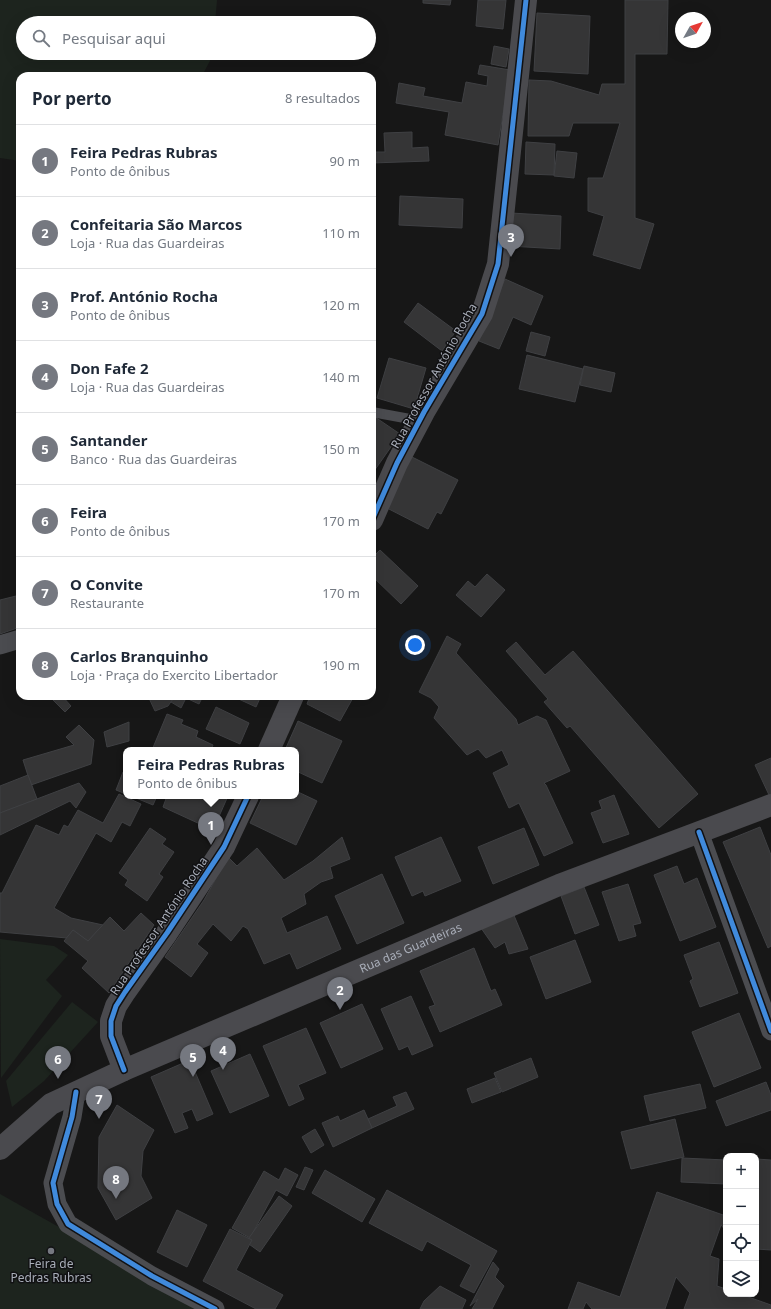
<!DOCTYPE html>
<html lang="pt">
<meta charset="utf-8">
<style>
:root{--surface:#fff;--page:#f2f2f3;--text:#1f2937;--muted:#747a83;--line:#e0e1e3;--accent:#757880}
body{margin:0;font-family:"Noto Sans",sans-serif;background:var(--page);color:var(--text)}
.controls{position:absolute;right:12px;bottom:12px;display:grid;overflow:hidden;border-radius:8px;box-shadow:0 4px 16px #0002}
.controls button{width:36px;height:36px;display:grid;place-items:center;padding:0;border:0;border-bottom:1px solid var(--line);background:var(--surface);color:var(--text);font:20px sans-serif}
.compass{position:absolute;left:675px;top:12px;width:36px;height:36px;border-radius:50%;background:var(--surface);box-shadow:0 4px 16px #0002;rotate:50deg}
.you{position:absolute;left:415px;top:645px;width:14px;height:14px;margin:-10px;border:3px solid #fff;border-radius:50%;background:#1a73e8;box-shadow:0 0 0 6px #1a73e833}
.badge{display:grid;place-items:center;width:26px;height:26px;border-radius:50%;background:var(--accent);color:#fff;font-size:13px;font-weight:700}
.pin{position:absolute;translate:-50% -33px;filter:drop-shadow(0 1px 2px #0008)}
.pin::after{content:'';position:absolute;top:21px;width:14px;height:12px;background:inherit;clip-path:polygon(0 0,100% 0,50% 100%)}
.popup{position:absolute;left:123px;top:747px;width:176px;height:52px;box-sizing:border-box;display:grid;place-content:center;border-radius:8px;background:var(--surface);filter:drop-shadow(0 1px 3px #0005);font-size:13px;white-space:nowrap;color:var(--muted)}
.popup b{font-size:15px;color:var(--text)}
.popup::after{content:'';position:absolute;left:50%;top:100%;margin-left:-8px;border:8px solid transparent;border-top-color:var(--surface)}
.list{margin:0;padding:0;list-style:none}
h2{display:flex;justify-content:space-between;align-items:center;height:52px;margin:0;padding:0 16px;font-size:17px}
h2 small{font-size:13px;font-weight:400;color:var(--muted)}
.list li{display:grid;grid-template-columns:26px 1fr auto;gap:12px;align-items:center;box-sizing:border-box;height:72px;padding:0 16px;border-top:1px solid var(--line)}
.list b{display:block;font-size:15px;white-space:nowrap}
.list p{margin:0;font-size:13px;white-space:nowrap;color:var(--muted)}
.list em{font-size:13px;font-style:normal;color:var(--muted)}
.icon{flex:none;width:22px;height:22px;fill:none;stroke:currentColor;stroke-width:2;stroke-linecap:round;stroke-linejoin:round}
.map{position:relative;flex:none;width:771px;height:1309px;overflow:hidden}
.search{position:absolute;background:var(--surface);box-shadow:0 4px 16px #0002;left:16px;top:16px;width:360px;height:44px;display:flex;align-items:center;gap:10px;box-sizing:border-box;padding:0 14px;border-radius:22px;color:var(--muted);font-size:15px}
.panel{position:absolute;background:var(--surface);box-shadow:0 4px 16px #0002;left:16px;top:72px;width:360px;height:628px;border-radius:12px}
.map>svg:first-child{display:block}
</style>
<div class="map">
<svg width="771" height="1309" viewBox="0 0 771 1309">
<rect width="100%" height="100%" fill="#171717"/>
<g fill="#1d241e">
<polygon points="0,0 217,0 215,23 23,23 23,53 213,53 213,55 202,76 20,76 20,161 0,158"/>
<polygon points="0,939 54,946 68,955 46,980 62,996 1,1078"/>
<polygon points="72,1002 98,1022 44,1081 12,1107 6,1081"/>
<polygon points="0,1194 205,1309 0,1309"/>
</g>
<g fill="#353536" stroke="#3f4043">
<polygon points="423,0 451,0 450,5 423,3"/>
<polygon points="478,0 506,0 503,29 476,26"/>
<polygon points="625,0 668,0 667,54 635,54 635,218 654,224 640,269 593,255 604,216 588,211 588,178 603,178 620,123 573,123 569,136 528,136 529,80 551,81 599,95 602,84 625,84"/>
<polygon points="537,13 590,16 588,74 534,71"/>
<polygon points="494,46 509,49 506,67 491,64"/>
<polygon points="480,65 510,70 498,145 445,135 449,112 396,103 399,83 425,88 423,96 462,103 466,82 487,86 488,76 478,74"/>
<polygon points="412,132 412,148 428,147 429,161 372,163 372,152 385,152 384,133"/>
<polygon points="526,142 555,144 554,175 525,174"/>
<polygon points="557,151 577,153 574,178 554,176"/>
<polygon points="400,196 463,199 462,228 399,225"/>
<polygon points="511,213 561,216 560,249 509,246"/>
<polygon points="505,279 543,296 531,325 513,317 499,349 479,341"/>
<polygon points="418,303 456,331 442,351 404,322"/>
<polygon points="531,332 550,337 545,356 526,351"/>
<polygon points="527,355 583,369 575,402 519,389"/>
<polygon points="389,358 426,368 414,409 377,398"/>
<polygon points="584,366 615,373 611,392 580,385"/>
<polygon points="372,415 400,434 372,474"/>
<polygon points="408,455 458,480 441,514 437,512 428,529 383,506"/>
<polygon points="380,550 418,586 401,604 372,576 372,558"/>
<polygon points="487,574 505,590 481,617 456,595 468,581 475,587"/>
<polygon points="20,595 20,627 0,634 0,600"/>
<polygon points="447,636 461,644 456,653 516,719 518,725 537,716 546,720 570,771 544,783 546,785 573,843 544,856 519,803 509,808 493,773 509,765 502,750 486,758 478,749 467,755 434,718 439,707 431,698 419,692"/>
<polygon points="516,642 545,675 573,651 698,794 659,828 570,726 567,728 544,702 548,699 506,651"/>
<polygon points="49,696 62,696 71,706 65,712"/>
<polygon points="148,696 175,696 168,706 155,711"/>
<polygon points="175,696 203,696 199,704 186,698 181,708 171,702"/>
<polygon points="232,696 261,696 256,707"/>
<polygon points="310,696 354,696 340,721 307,704"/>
<polygon points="216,707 249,723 240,744 206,729"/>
<polygon points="167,714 183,720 181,724 198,731 196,737 213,745 211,750 152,750"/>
<polygon points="298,721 342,741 322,783 296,771 296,750 285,750"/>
<polygon points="129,722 129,741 107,747 104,732"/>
<polygon points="79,725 94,740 91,764 31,785 23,760 74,745 66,737"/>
<polygon points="771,758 771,794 769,795 755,765"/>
<polygon points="123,772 126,773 126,794 116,790"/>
<polygon points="28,775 37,799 0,813 0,786"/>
<polygon points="79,783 86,792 76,808 70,801 0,835 0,813"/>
<polygon points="296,791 317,801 296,845 250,823 263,796 296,796"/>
<polygon points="119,794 141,804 130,826 122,822 111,842 96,833 54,908 71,918 103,925 88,941 73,930 67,938 0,932 0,893 2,893 36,825 59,835 64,825 68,827 78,810 103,823"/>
<polygon points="614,795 629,834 603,843 591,813 602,809 599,801"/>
<polygon points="131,796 157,796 153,805"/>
<polygon points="167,796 228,796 213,830 163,807"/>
<polygon points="760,827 771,855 771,946 768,948 723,842"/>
<polygon points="150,828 166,839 162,844 174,852 159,874 163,877 147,901 125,885 128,880 119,873"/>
<polygon points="524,828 539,865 493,884 478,847"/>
<polygon points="342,837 350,859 330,867 333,878 321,882 304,894 306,904 281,918 287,933 327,916 341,949 297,969 290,953 264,964 248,929 243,926 231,941 213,924 197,944 208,953 191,977 165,957 204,900 228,857 237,866 257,848 284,880 313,861"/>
<polygon points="441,837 461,881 425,896 423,891 412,896 395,857"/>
<polygon points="677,866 684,884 697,878 716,927 680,941 654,875"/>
<polygon points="382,874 404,923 357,944 335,896"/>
<polygon points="628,884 641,923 633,925 636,936 619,941 602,892"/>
<polygon points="584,887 599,925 575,934 561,896"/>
<polygon points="141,913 154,925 109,993 82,968 88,961 64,941 73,930 88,941 110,917 124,931"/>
<polygon points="513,913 528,949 509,954 505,942 495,948 481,928"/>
<polygon points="575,940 591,982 546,999 530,957"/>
<polygon points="719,942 738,993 700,1007 690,981 693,979 684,955"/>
<polygon points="474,948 491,991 495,989 502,1005 440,1032 429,1007 435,1005 420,971"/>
<polygon points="411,996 433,1046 412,1055 408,1046 399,1050 381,1009"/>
<polygon points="362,1004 383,1049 341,1068 320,1023"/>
<polygon points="739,1013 761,1068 714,1087 692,1032"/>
<polygon points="306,1028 326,1073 298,1085 304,1099 289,1106 263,1046"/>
<polygon points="250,1054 269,1096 230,1113 211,1071"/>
<polygon points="531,1058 538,1077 502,1092 494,1073"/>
<polygon points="190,1060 213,1114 197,1121 192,1109 182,1113 188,1128 175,1133 151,1077"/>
<polygon points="495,1078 501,1092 472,1103 467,1089"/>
<polygon points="766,1082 771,1095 771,1110 726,1126 716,1101"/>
<polygon points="700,1084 706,1108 650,1121 644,1096"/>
<polygon points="406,1092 414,1109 372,1128 368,1119 397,1106 393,1097"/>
<polygon points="117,1105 154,1130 143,1151 141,1176 152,1198 116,1220 98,1188 99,1137"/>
<polygon points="364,1110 372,1128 333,1147 322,1123 338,1116 340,1121"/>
<polygon points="675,1119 684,1157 631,1169 621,1132"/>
<polygon points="315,1129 324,1145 311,1153 302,1137"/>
<polygon points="682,1158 726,1160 726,1184 681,1182"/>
<polygon points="756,1159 771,1160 771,1250 756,1249"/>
<polygon points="305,1167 313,1170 304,1190 296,1187"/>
<polygon points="285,1168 298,1175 287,1196 276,1190 250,1238 232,1228 264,1171 279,1180"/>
<polygon points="325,1170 375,1199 362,1222 312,1193"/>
<polygon points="387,1190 497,1251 474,1293 460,1286 471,1265 427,1241 422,1251 369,1223"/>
<polygon points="657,1192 726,1216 726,1231 721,1225 710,1256 719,1259 717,1286 726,1289 726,1294 740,1294 771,1305 771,1309 684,1309 690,1293 676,1277 665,1309 592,1309 586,1302 583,1309 568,1309 578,1282 620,1297"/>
<polygon points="279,1196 292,1206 260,1252 246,1242"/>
<polygon points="177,1210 207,1225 187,1267 157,1252"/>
<polygon points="230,1229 252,1240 236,1270 283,1295 275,1309 256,1309 203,1281"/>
<polygon points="493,1262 499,1269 495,1277 504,1286 492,1309 472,1309 478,1299 470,1306"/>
<polygon points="440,1286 466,1300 462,1309 420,1309 424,1301"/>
</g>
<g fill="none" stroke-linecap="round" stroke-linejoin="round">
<polyline stroke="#4b4c50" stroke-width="10" points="372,412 410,419 420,414"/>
<g stroke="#4b4c50" stroke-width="19">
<polyline points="0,645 20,639"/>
<polyline points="699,832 771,1031"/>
<polyline points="76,1092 72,1117 53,1183 57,1204 68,1224 152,1276 215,1309"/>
</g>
<g stroke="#4a4a4e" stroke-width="22">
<polyline points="372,520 397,463 424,412 482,314 498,264 526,0"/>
<polyline points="269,750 293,696"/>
<polyline points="124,1070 111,1036 111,1021 116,1006 125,992 167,933 224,847 248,796"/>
<path id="s1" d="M 0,1149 L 51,1104 L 124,1070 L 559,885 L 771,805"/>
</g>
<defs>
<g id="cycleway">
<polyline points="372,520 397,463 424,412 482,314 498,264 526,0"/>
<polyline points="699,832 771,1031"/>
<polyline points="124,1070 111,1036 111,1021 116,1006 125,992 167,933 224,847 248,796"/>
<polyline points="76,1092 72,1117 53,1183 57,1204 68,1224 152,1276 215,1309"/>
</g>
</defs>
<use href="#cycleway" stroke="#111113" stroke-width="8"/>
<use href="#cycleway" stroke="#408adc" stroke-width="5"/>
</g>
<circle fill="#757880" stroke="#111113" stroke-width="1.5" cx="51" cy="1251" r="4"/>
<g text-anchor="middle" stroke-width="3" stroke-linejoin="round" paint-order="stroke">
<g font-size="12" fill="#a8adb8" stroke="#111113">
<text transform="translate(434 376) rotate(-61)" y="4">Rua Professor António Rocha</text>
<text transform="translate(159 926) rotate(-56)" y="4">Rua Professor António Rocha</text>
<text dy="4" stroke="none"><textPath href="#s1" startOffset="460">Rua das Guardeiras</textPath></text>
</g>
<g font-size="12" fill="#a8adb8" stroke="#111113">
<text x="51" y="1268">Feira de<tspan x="51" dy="14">Pedras Rubras</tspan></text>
</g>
</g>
</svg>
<div class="controls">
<button>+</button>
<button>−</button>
<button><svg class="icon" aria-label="locate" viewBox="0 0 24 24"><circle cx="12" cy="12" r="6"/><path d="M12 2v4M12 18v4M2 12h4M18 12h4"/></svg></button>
<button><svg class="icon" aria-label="layers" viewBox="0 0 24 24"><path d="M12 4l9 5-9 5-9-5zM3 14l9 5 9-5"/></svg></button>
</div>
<svg class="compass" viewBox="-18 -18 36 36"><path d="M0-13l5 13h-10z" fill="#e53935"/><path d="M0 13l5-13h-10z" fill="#747a83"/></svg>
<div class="you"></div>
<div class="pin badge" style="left:211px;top:845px">1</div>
<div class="popup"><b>Feira Pedras Rubras</b>Ponto de ônibus</div>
<div class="pin badge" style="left:340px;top:1010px">2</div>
<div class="pin badge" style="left:511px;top:257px">3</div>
<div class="pin badge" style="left:223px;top:1070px">4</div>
<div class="pin badge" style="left:193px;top:1077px">5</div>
<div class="pin badge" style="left:58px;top:1079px">6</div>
<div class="pin badge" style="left:99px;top:1119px">7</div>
<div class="pin badge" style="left:116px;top:1199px">8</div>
<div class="search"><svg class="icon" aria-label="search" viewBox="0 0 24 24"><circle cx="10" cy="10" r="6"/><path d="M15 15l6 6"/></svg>Pesquisar aqui</div>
<section class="panel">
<h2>Por perto<small>8 resultados</small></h2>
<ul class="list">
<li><span class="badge">1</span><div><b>Feira Pedras Rubras</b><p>Ponto de ônibus</p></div><em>90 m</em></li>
<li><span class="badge">2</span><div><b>Confeitaria São Marcos</b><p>Loja · Rua das Guardeiras</p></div><em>110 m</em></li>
<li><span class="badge">3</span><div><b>Prof. António Rocha</b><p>Ponto de ônibus</p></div><em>120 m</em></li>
<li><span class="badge">4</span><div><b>Don Fafe 2</b><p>Loja · Rua das Guardeiras</p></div><em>140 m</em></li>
<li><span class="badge">5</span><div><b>Santander</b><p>Banco · Rua das Guardeiras</p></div><em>150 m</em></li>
<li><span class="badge">6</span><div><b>Feira</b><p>Ponto de ônibus</p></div><em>170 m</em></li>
<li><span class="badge">7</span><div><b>O Convite</b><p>Restaurante</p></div><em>170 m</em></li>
<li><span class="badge">8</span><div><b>Carlos Branquinho</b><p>Loja · Praça do Exercito Libertador</p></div><em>190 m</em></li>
</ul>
</section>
</div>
